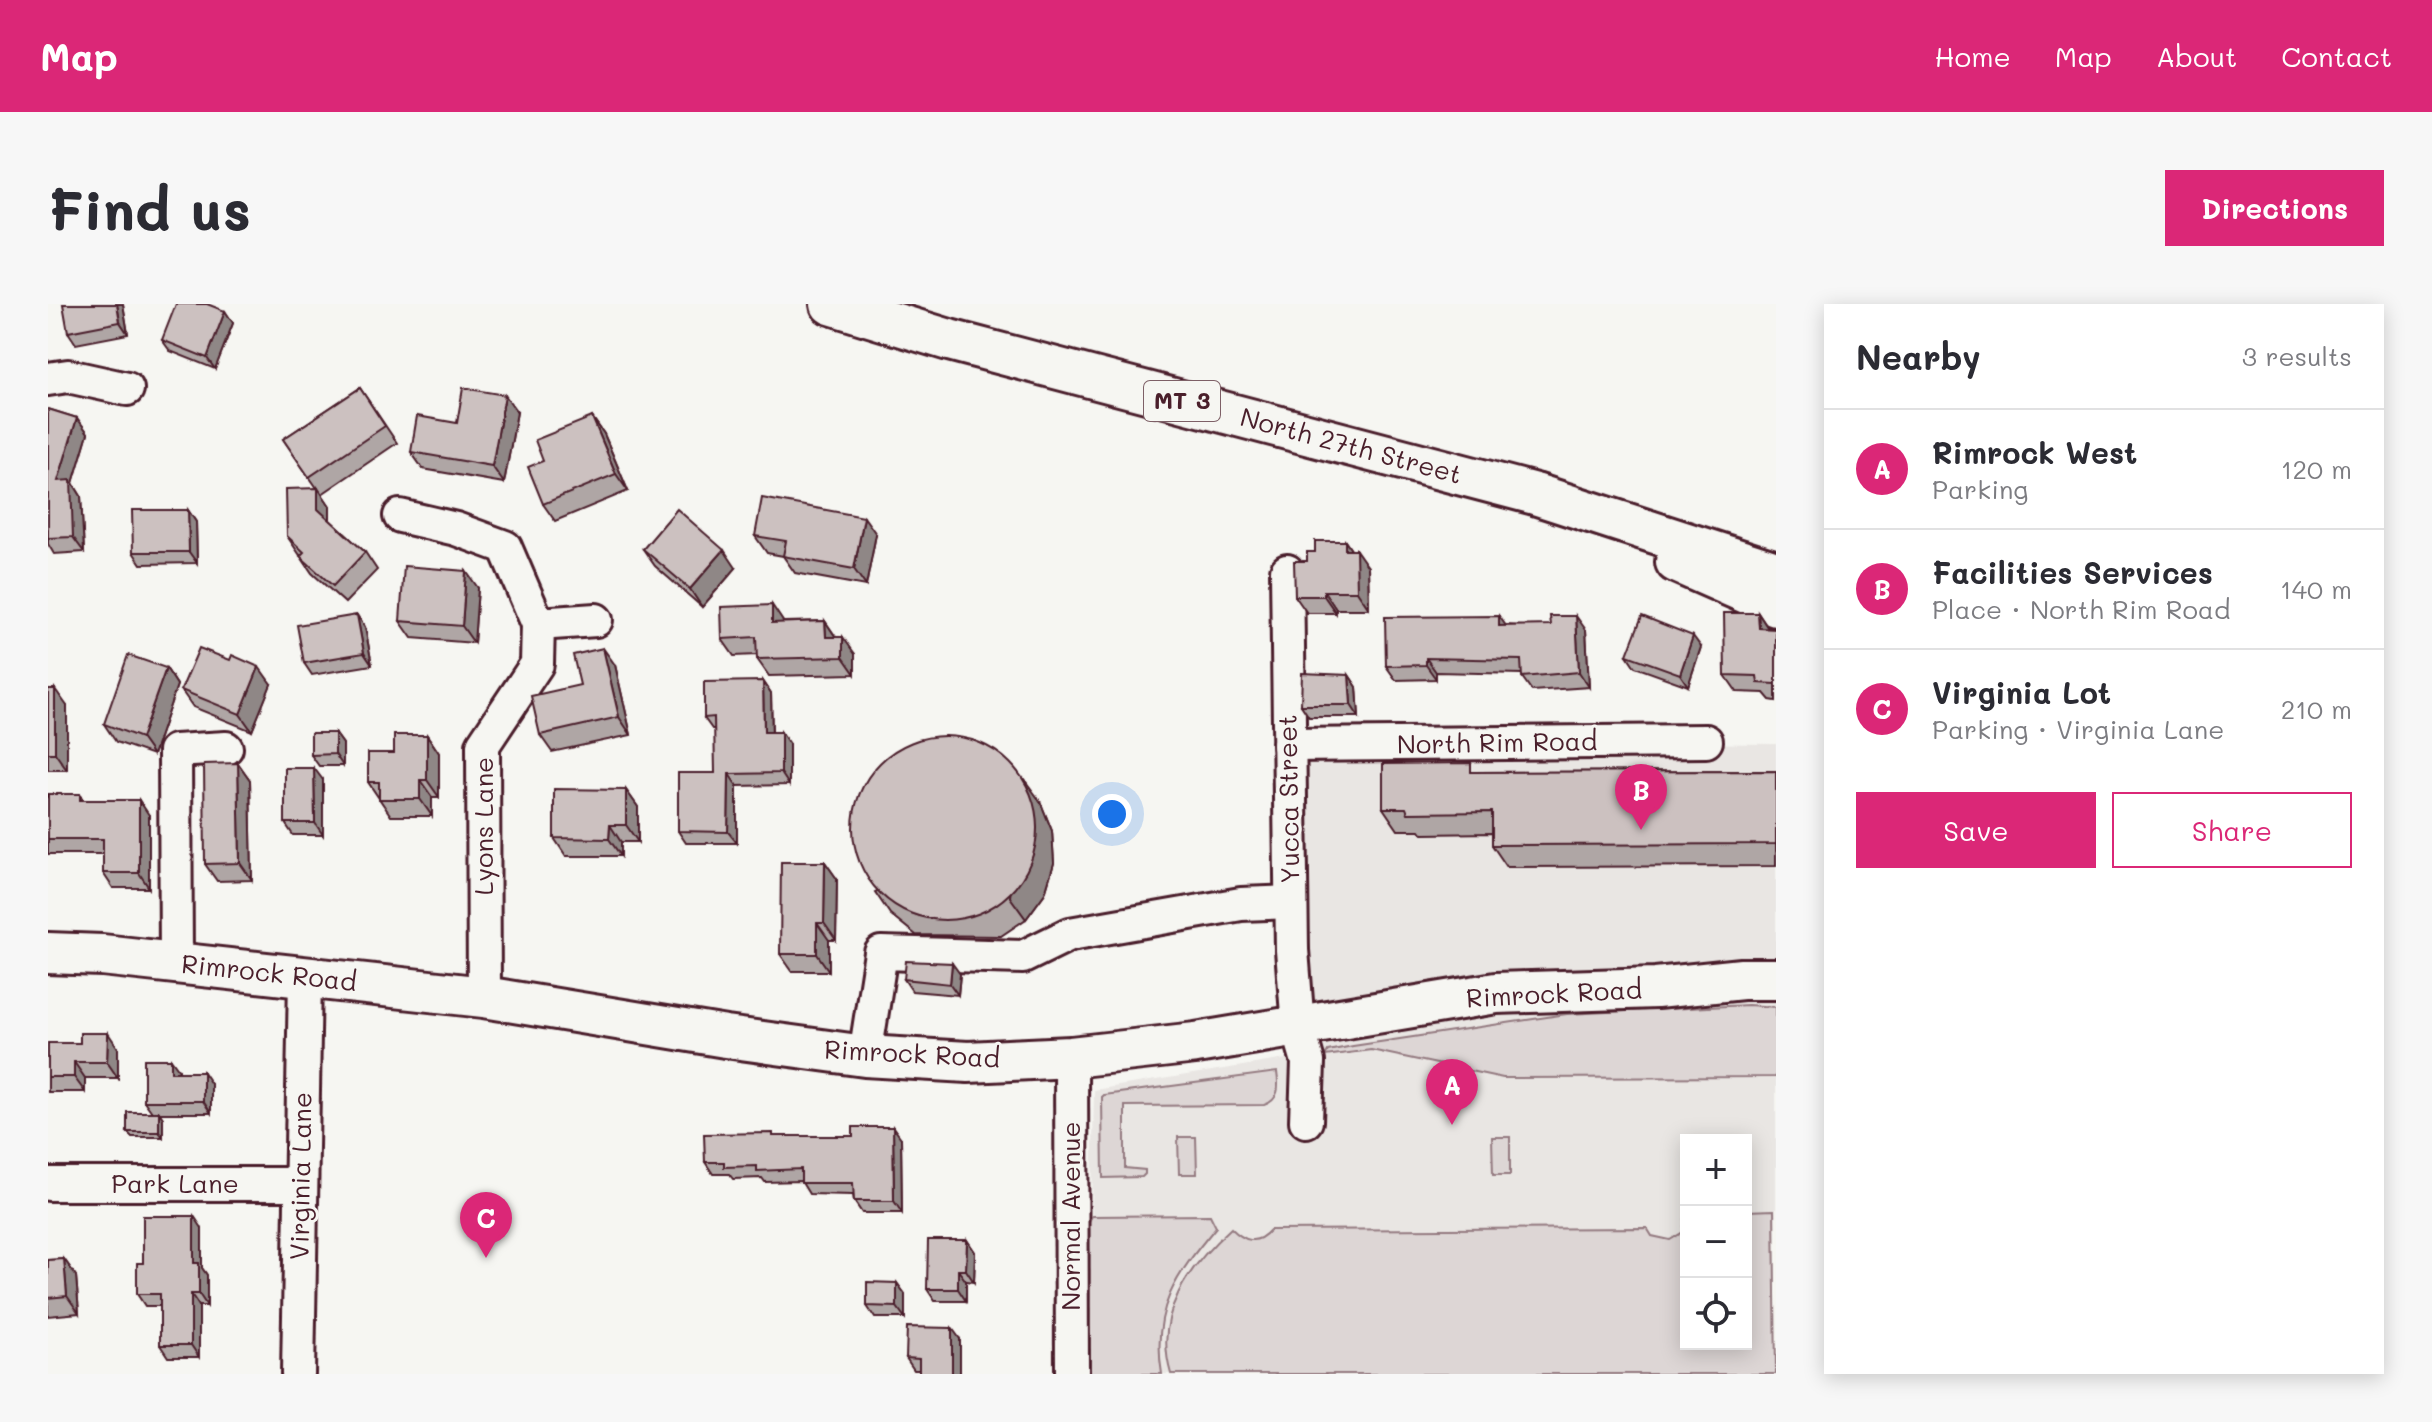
<!DOCTYPE html>
<meta charset="utf-8">
<style>
:root{--surface:#fff;--page:#f7f7f7;--text:#2b2b33;--muted:#7c7c81;--line:#e1e1e2;--accent:#db2777}
body{margin:0;font-family:Mali,sans-serif;background:var(--page);color:var(--text)}
.controls{position:absolute;right:24px;bottom:24px;display:grid;overflow:hidden;border-radius:0px;box-shadow:0 4px 20px #0003}
.controls button{width:72px;height:72px;display:grid;place-items:center;padding:0;border:0;border-bottom:2px solid var(--line);background:var(--surface);color:var(--text);font:40px sans-serif}
.you{position:absolute;left:1064px;top:510px;width:28px;height:28px;margin:-20px;border:6px solid #fff;border-radius:50%;background:#1a73e8;box-shadow:0 0 0 12px #1a73e833}
.badge{display:grid;place-items:center;width:52px;height:52px;border-radius:50%;background:var(--accent);color:#fff;font-size:26px;font-weight:700}
.pin{position:absolute;translate:-50% -66px;filter:drop-shadow(0 2px 4px #0008)}
.pin::after{content:'';position:absolute;top:42px;width:28px;height:24px;background:inherit;clip-path:polygon(0 0,100% 0,50% 100%)}
.list{margin:0;padding:0;list-style:none}
h2{display:flex;justify-content:space-between;align-items:center;height:104px;margin:0;padding:0 32px;font-size:34px}
h2 small{font-size:26px;font-weight:400;color:var(--muted)}
.list li{display:grid;grid-template-columns:52px 1fr auto;gap:24px;align-items:center;box-sizing:border-box;height:120px;padding:0 32px;border-top:2px solid var(--line)}
.list b{display:block;font-size:30px;white-space:nowrap}
.list p{margin:0;font-size:26px;white-space:nowrap;color:var(--muted)}
.list em{font-size:26px;font-style:normal;color:var(--muted)}
.actions{display:flex;gap:16px;padding:24px 32px}
.actions a{flex:1;padding:18px 0;border:2px solid var(--accent);border-radius:0px;text-align:center;font-size:28px;color:var(--accent)}
.actions .main{background:var(--accent);color:#fff}
.icon{flex:none;width:44px;height:44px;fill:none;stroke:currentColor;stroke-width:2;stroke-linecap:round;stroke-linejoin:round}
.map{position:relative;flex:none;width:1728px;height:1070px;overflow:hidden;border-radius:0px}
header{display:flex;align-items:center;gap:48px;box-sizing:border-box;height:112px;padding:0 40px;background:var(--accent);color:#fff}
header strong{font-size:38px}
nav{display:flex;gap:44px;margin-inline-start:auto;font-size:28px}
.intro{display:flex;align-items:center;justify-content:space-between;box-sizing:border-box;height:192px;padding:0 48px}
h1{margin:0;font-size:56px}
.button{padding:20px 36px;border-radius:0px;background:var(--accent);color:#fff;font-size:28px;font-weight:700}
main{display:flex;gap:48px;padding:0 48px}
aside{flex:1;background:var(--surface);border-radius:0px;box-shadow:0 4px 20px #0003}
.map>svg:first-child{display:block}
</style>
<header>
<strong>Map</strong>
<nav><a>Home</a><a>Map</a><a>About</a><a>Contact</a></nav>
</header>
<div class="intro"><h1>Find us</h1><a class="button">Directions</a></div>
<main>
<div class="map">
<svg width="1728" height="1070" viewBox="0 0 1728 1070">
<rect width="100%" height="100%" fill="#f6f6f2"/>
<filter id="ink" filterUnits="userSpaceOnUse"><feTurbulence type="fractalNoise" baseFrequency=".0125" numOctaves="2"/><feDisplacementMap in="SourceGraphic" scale="16" xChannelSelector="R" yChannelSelector="G"/><feConvolveMatrix kernelMatrix="1 2 1 2 8 2 1 2 1" color-interpolation-filters="sRGB"/></filter>
<g filter="url(#ink)">
<path fill="#e9e6e3" fill-rule="evenodd" d="M 1500,438 L 1728,440 L 1728,1070 L 1041,1070 L 1046,786 L 1268,750 L 1241,441 ZM 1638,836 L 1698,836 L 1698,1040 L 1638,1040 Z"/>
<g fill="#ddd6d5" stroke="#947a80" stroke-width="2">
<polygon points="1700,701 1728,703 1728,773 1455,774 1323,746 1277,752 1280,747 1305,742 1519,710"/>
<path d="M 1229,768 C 1231,782 1232,796 1216,801 L 1077,802 L 1077,864 L 1097,866 L 1097,870 L 1094,873 L 1055,874 L 1054,793 L 1056,791 Z"/>
<polygon points="1130,833 1148,833 1149,870 1131,870"/>
<polygon points="1444,833 1462,833 1462,871 1445,871"/>
<path d="M 1726,906 L 1728,1070 L 1123,1070 C 1105,1010 1141,962 1183,924 C 1196,937 1208,942 1222,926 L 1599,924 L 1604,932 L 1622,936 L 1635,928 L 1638,907 L 1638,1040 L 1698,1040 L 1698,907 Z"/>
<path d="M 1162,911 L 1168,923 C 1128,971 1103,1005 1114,1070 L 1040,1070 L 1039,921 L 1044,912 Z"/>
</g>
<g fill="none" stroke-linecap="round" stroke-linejoin="round">
<defs>
<g id="minor">
<polyline points="0,75 20,72 79,85"/>
<polyline points="352,212 408,225 457,243 490,320 489,360 435,441 436,693"/>
<polyline points="1239,267 1244,646 1250,723 1260,758 1258,817"/>
<polyline points="490,320 548,316"/>
<polyline points="1241,441 1658,437"/>
<polyline points="128,659 127,447 178,444"/>
<polyline points="817,752 833,649 975,653 1022,630 1193,600 1243,598"/>
<polyline points="1023,753 1024,1070"/>
<polyline points="0,880 253,880"/>
<polyline points="250,1070 257,673"/>
</g>
<g id="major">
<polyline points="783,0 901,36 1487,190 1728,268"/>
<polyline points="1628,258 1728,302"/>
<polyline points="0,649 54,651 436,693 678,733 817,752 920,758 1023,753 1148,739 1448,689 1608,684 1694,675 1728,675"/>
</g>
</defs>
<use href="#minor" stroke="#4a1f2b" stroke-width="38"/>
<use href="#major" stroke="#4a1f2b" stroke-width="46"/>
<use href="#minor" stroke="#f6f6f2" stroke-width="32"/>
<use href="#major" stroke="#f6f6f2" stroke-width="40"/>
</g>
<g fill="#afa6a5" stroke="#4a1f2b" stroke-width="2">
<polygon points="75,0 80,30 28,40 20,28"/>
<polygon points="177,7 185,19 167,65 122,47 114,36"/>
<polygon points="312,84 349,139 274,190 282,202 282,216 317,248 329,266 297,299 264,269 239,232 269,184 235,135"/>
<polygon points="0,105 29,114 40,129 25,179 33,192 36,248 6,250 0,240"/>
<polygon points="469,108 456,179 375,165 363,148 409,119"/>
<polygon points="544,113 556,130 580,187 507,217 495,200 495,157"/>
<polygon points="140,206 148,218 149,259 93,260 85,248"/>
<polygon points="828,230 818,282 747,269 735,252 719,249 707,232"/>
<polygon points="1297,237 1303,246 1320,263 1321,305 1288,305 1288,309 1259,309 1247,292 1267,248"/>
<polygon points="595,245 688,264 654,303 607,262"/>
<polygon points="430,284 426,339 364,334 352,317"/>
<polygon points="1710,309 1720,324 1728,325 1728,397 1722,396 1716,389 1689,388 1677,371"/>
<polygon points="777,317 788,333 807,350 807,370 721,372 709,355 709,351 686,352 674,335 736,318"/>
<polygon points="1457,321 1538,326 1541,383 1484,387 1474,373 1474,370 1388,368 1388,375 1348,376 1338,362"/>
<polygon points="317,323 324,361 264,371 256,359"/>
<polygon points="1653,343 1640,382 1587,363 1579,351"/>
<polygon points="567,361 583,431 504,448 492,431 532,381"/>
<polygon points="118,364 129,381 105,451 68,438 56,420"/>
<polygon points="1301,371 1309,383 1311,413 1261,413 1253,401"/>
<polygon points="715,377 723,389 724,428 741,440 741,481 689,482 689,539 638,539 630,527 667,469 667,425 664,425 656,414"/>
<polygon points="223,380 204,427 145,403 133,386"/>
<polygon points="0,385 19,402 19,466 0,466"/>
<polygon points="287,429 295,440 295,462 271,462 263,451"/>
<polygon points="379,431 391,449 391,493 384,493 384,512 343,512 320,478 346,449"/>
<polygon points="190,459 202,476 204,576 169,577 157,560"/>
<polygon points="1728,467 1728,562 1459,563 1444,541 1444,529 1375,530 1372,526 1350,526 1335,504 1430,468"/>
<polygon points="275,476 275,531 245,531 237,519"/>
<polygon points="578,486 590,503 590,538 573,538 573,552 518,552 506,534"/>
<polygon points="0,490 32,490 35,496 101,511 101,584 65,584 55,569 55,550 0,550"/>
<polygon points="992,497 1004,527 1006,559 997,589 978,615 953,632 868,631 842,610 827,588"/>
<polygon points="777,558 789,575 788,636 781,636 781,667 744,667 732,650"/>
<polygon points="912,670 910,691 864,687 856,675"/>
<polygon points="0,739 70,744 70,774 37,774 37,788 0,788"/>
<polygon points="131,766 131,768 163,780 163,809 111,809 115,814 115,833 84,833 79,828 104,808 96,797"/>
<polygon points="727,832 853,834 854,909 814,909 806,897 805,891 761,890 753,877 717,878 714,874 685,875 681,870 665,870 657,858"/>
<polygon points="154,924 154,964 159,971 159,1002 151,1002 151,1053 120,1053 112,1041 112,1002 97,1002 89,990 95,959"/>
<polygon points="919,936 927,948 926,978 918,977 918,997 887,997 879,985"/>
<polygon points="16,955 28,972 31,1009 0,1012 0,956"/>
<polygon points="849,979 857,990 857,1014 827,1014 819,1002"/>
<polygon points="912,1035 912,1070 871,1070 871,1066 866,1066 858,1054"/>
</g>
<g fill="#8f8786" stroke="#4a1f2b" stroke-width="2">
<polygon points="69,0 75,0 80,30 72,18"/>
<polygon points="177,7 185,19 167,65 159,54"/>
<polygon points="457,91 469,108 456,179 444,162"/>
<polygon points="544,113 556,130 580,187 568,170"/>
<polygon points="29,114 40,129 25,179 33,192 36,248 25,233 10,177"/>
<polygon points="270,184 282,202 282,222 270,205"/>
<polygon points="140,206 148,218 149,259 141,248"/>
<polygon points="816,213 828,230 818,282 806,265"/>
<polygon points="1297,237 1308,253 1308,246 1320,263 1321,305 1309,287 1297,246"/>
<polygon points="676,246 688,264 654,303 642,285"/>
<polygon points="418,267 430,284 426,339 414,322"/>
<polygon points="1276,287 1288,305 1288,309 1276,292"/>
<polygon points="724,301 736,319 724,319"/>
<polygon points="1710,309 1721,326 1711,324"/>
<polygon points="309,311 317,323 324,361 316,349"/>
<polygon points="1451,312 1461,326 1451,322"/>
<polygon points="1528,312 1538,326 1541,383 1531,368"/>
<polygon points="777,317 789,335 778,333"/>
<polygon points="1645,332 1653,343 1640,382 1632,370"/>
<polygon points="795,333 807,350 807,370 795,353"/>
<polygon points="555,344 567,361 583,431 571,413"/>
<polygon points="1378,354 1388,368 1388,375 1378,361"/>
<polygon points="211,363 223,380 204,427 192,410"/>
<polygon points="118,364 129,381 105,451 93,434"/>
<polygon points="1301,371 1309,383 1311,413 1303,401"/>
<polygon points="715,377 723,389 724,440 716,428"/>
<polygon points="7,385 19,402 19,466 7,449"/>
<polygon points="733,428 741,440 741,481 733,469"/>
<polygon points="287,429 295,440 295,462 287,450"/>
<polygon points="379,431 391,449 391,493 379,476"/>
<polygon points="190,459 202,476 204,576 192,559"/>
<polygon points="266,464 275,476 275,531 267,519"/>
<polygon points="681,470 689,482 689,539 680,528"/>
<polygon points="976,475 992,497 1004,527 1006,559 997,589 978,615 962,593"/>
<polygon points="372,476 384,493 384,512 372,495"/>
<polygon points="578,486 590,503 590,538 578,521"/>
<polygon points="91,496 101,511 101,584 91,569"/>
<polygon points="562,521 573,538 573,552 561,535"/>
<polygon points="777,558 789,575 788,636 776,619"/>
<polygon points="769,619 781,636 781,667 769,650"/>
<polygon points="904,659 912,670 910,691 902,680"/>
<polygon points="60,729 70,744 70,774 59,758"/>
<polygon points="123,755 131,766 131,780 123,768"/>
<polygon points="26,758 37,774 37,788 26,773"/>
<polygon points="155,768 163,780 163,809 155,797"/>
<polygon points="111,808 115,814 115,833 111,828"/>
<polygon points="845,823 853,834 854,909 846,897"/>
<polygon points="146,912 154,924 154,964 159,971 159,1002 151,990 146,959"/>
<polygon points="919,936 927,948 926,978 918,966"/>
<polygon points="16,955 28,972 31,1009 19,992"/>
<polygon points="910,966 918,977 918,997 910,985"/>
<polygon points="849,979 857,990 857,1014 849,1003"/>
<polygon points="143,990 151,1002 151,1053 143,1041"/>
<polygon points="904,1024 912,1035 912,1070 904,1070"/>
</g>
<g fill="#ccc1c0" stroke="#4a1f2b" stroke-width="2">
<polygon points="15,0 69,0 72,18 20,28"/>
<polygon points="128,0 159,0 177,7 159,54 114,36"/>
<polygon points="312,84 337,122 261,173 235,135"/>
<polygon points="415,84 457,91 444,162 363,148 369,112 409,119"/>
<polygon points="0,105 29,114 10,177 23,176 25,233 0,234"/>
<polygon points="544,113 568,170 495,200 480,163 495,157 487,136"/>
<polygon points="270,184 270,205 317,248 285,282 252,252 256,248 239,232 238,185"/>
<polygon points="714,194 816,213 806,265 735,252 738,237 707,232"/>
<polygon points="629,205 676,246 642,285 595,245"/>
<polygon points="84,206 140,206 141,248 85,248"/>
<polygon points="1267,237 1297,237 1297,246 1308,246 1309,287 1276,287 1276,292 1247,292 1246,257 1259,257 1259,248 1267,248"/>
<polygon points="356,262 418,267 414,322 352,317"/>
<polygon points="724,301 724,319 777,317 778,333 795,333 795,353 709,355 708,333 674,335 673,303"/>
<polygon points="1676,309 1710,309 1711,324 1728,325 1728,380 1710,379 1709,372 1677,371"/>
<polygon points="309,311 316,349 256,359 249,321"/>
<polygon points="1451,312 1451,322 1503,321 1502,312 1528,312 1531,368 1474,373 1473,356 1378,354 1378,361 1338,362 1337,313"/>
<polygon points="1594,312 1645,332 1632,370 1579,351"/>
<polygon points="151,344 182,356 184,351 211,363 192,410 133,386"/>
<polygon points="555,344 571,413 492,431 483,392 532,381 525,351"/>
<polygon points="80,351 118,364 93,434 56,420"/>
<polygon points="1254,369 1301,371 1303,401 1253,401"/>
<polygon points="715,377 716,428 733,428 733,469 681,470 680,528 630,527 630,469 667,469 666,413 656,414 656,378"/>
<rect x="0" y="385" width="7" height="64"/>
<polygon points="263,429 287,429 287,450 263,451"/>
<polygon points="346,431 379,431 379,476 372,476 372,495 331,495 331,478 320,478 320,449 346,449"/>
<circle cx="897" cy="524" r="92"/>
<polygon points="190,459 192,559 157,560 156,460"/>
<polygon points="1423,459 1423,468 1728,467 1728,540 1444,541 1444,508 1360,509 1358,504 1335,504 1335,460"/>
<polygon points="237,464 266,464 267,519 237,519"/>
<polygon points="506,485 578,486 578,521 562,521 561,535 506,534"/>
<polygon points="0,490 32,490 32,496 91,496 91,569 55,569 55,535 0,535"/>
<polygon points="733,558 777,558 776,619 769,619 769,650 732,650"/>
<polygon points="858,657 904,659 902,680 856,675"/>
<polygon points="32,729 60,729 59,758 26,758 26,773 0,773 0,739 32,739"/>
<polygon points="96,755 123,755 123,768 155,768 155,797 96,797"/>
<rect x="79" y="808" width="32" height="20"/>
<polygon points="805,823 845,823 846,897 806,897 805,879 753,879 753,865 709,867 709,862 676,863 676,858 657,858 656,830 725,829 725,832 805,832"/>
<polygon points="95,912 146,912 146,959 151,959 151,990 143,990 143,1041 112,1041 112,990 89,990 89,959 95,959"/>
<polygon points="880,936 919,936 918,966 910,966 910,985 879,985"/>
<polygon points="16,955 19,992 0,994 0,956"/>
<polygon points="819,978 849,979 849,1003 819,1002"/>
<polygon points="859,1023 904,1024 904,1070 871,1070 871,1055 858,1054"/>
</g>
</g>
<g text-anchor="middle" stroke-width="6" stroke-linejoin="round" paint-order="stroke">
<rect fill="#f6f6f2" stroke="#7e6067" stroke-width="2" x="1096" y="77" width="76" height="40" rx="6"/>
<g font-size="24" font-weight="bold" fill="#4a1f2b">
<text x="1134" y="105">MT 3</text>
</g>
<g font-size="26" fill="#4a1f2b" stroke="#f6f6f2">
<text transform="translate(1303 142) rotate(15)" y="9">North 27th Street</text>
<text transform="translate(1449 439) rotate(-1)" y="9">North Rim Road</text>
<text transform="translate(1241 495) rotate(-91)" y="9">Yucca Street</text>
<text transform="translate(436 522) rotate(-90)" y="9">Lyons Lane</text>
<text transform="translate(221 669) rotate(6)" y="9">Rimrock Road</text>
<text transform="translate(1506 690) rotate(-3)" y="9">Rimrock Road</text>
<text transform="translate(864 750) rotate(3)" y="9">Rimrock Road</text>
<text transform="translate(253 872) rotate(-89)" y="9">Virginia Lane</text>
<text x="127" y="889">Park Lane</text>
<text transform="translate(1023 912) rotate(-90)" y="9">Normal Avenue</text>
</g>
</g>
</svg>
<div class="controls">
<button>+</button>
<button>−</button>
<button><svg class="icon" aria-label="locate" viewBox="0 0 24 24"><circle cx="12" cy="12" r="6"/><path d="M12 2v4M12 18v4M2 12h4M18 12h4"/></svg></button>
</div>
<div class="you"></div>
<div class="pin badge" style="left:1404px;top:821px">A</div>
<div class="pin badge" style="left:1593px;top:526px">B</div>
<div class="pin badge" style="left:438px;top:954px">C</div>
</div>
<aside>
<h2>Nearby<small>3 results</small></h2>
<ul class="list">
<li><span class="badge">A</span><div><b>Rimrock West</b><p>Parking</p></div><em>120 m</em></li>
<li><span class="badge">B</span><div><b>Facilities Services</b><p>Place · North Rim Road</p></div><em>140 m</em></li>
<li><span class="badge">C</span><div><b>Virginia Lot</b><p>Parking · Virginia Lane</p></div><em>210 m</em></li>
</ul>
<div class="actions"><a class="main">Save</a><a>Share</a></div>
</aside>
</main>
